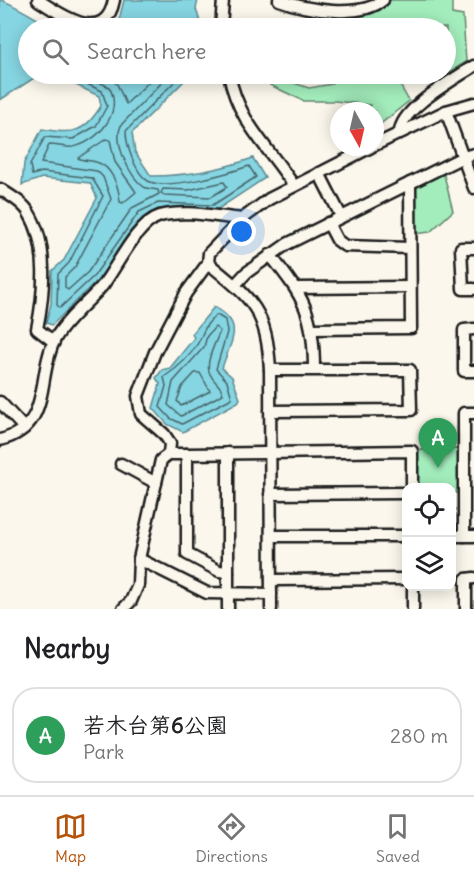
<!DOCTYPE html>
<meta charset="utf-8">
<style>
:root{--surface:#fff;--page:#f6f6f6;--text:#202124;--muted:#757577;--line:#e0e0e0;--accent:#b45309}
body{margin:0;font-family:Delius,"Klee One",sans-serif;background:var(--page);color:var(--text)}
.controls{position:absolute;right:18px;bottom:18px;display:grid;overflow:hidden;border-radius:12px;box-shadow:0 3px 15px #0003}
.controls button{width:54px;height:54px;display:grid;place-items:center;padding:0;border:0;border-bottom:2px solid var(--line);background:var(--surface);color:var(--text);font:30px sans-serif}
.compass{position:absolute;left:330px;top:102px;width:54px;height:54px;border-radius:50%;background:var(--surface);box-shadow:0 3px 15px #0003;rotate:172deg}
.you{position:absolute;left:242px;top:232px;width:21px;height:21px;margin:-15px;border:4px solid #fff;border-radius:50%;background:#1a73e8;box-shadow:0 0 0 9px #1a73e833}
.badge{display:grid;place-items:center;width:39px;height:39px;border-radius:50%;background:var(--accent);color:#fff;font-size:20px;font-weight:700}
.pin{position:absolute;translate:-50% -50px;filter:drop-shadow(0 2px 3px #0008)}
.pin::after{content:'';position:absolute;top:32px;width:21px;height:18px;background:inherit;clip-path:polygon(0 0,100% 0,50% 100%)}
.list{margin:0;padding:0;list-style:none}
h2{display:flex;justify-content:space-between;align-items:center;height:78px;margin:0;padding:0 24px;font-size:26px}
h2 small{font-size:20px;font-weight:400;color:var(--muted)}
.list li{display:grid;grid-template-columns:39px 1fr auto;gap:18px;align-items:center;box-sizing:border-box;height:96px;margin:0 12px 12px;padding:0 12px;border:2px solid var(--line);border-radius:24px}
.list b{display:block;font-size:22px;white-space:nowrap}
.list p{margin:0;font-size:20px;white-space:nowrap;color:var(--muted)}
.list em{font-size:20px;font-style:normal;color:var(--muted)}
.icon{flex:none;width:33px;height:33px;fill:none;stroke:currentColor;stroke-width:2;stroke-linecap:round;stroke-linejoin:round}
.map{position:relative;flex:none;width:474px;height:609px;overflow:hidden}
.search{position:absolute;background:var(--surface);box-shadow:0 3px 15px #0003;left:18px;right:18px;top:18px;height:66px;display:flex;align-items:center;gap:15px;box-sizing:border-box;padding:0 21px;border-radius:33px;color:var(--muted);font-size:22px}
.sheet{height:186px;background:var(--surface)}
nav{display:flex;justify-content:space-around;align-items:center;box-sizing:border-box;height:84px;border-top:2px solid var(--line);background:var(--surface);font-size:16px;color:var(--muted)}
nav a{display:grid;justify-items:center;gap:3px}
nav .on{color:var(--accent)}
.map>svg:first-child{display:block}
</style>
<div class="map">
<svg width="474" height="609" viewBox="0 0 474 609">
<rect width="100%" height="100%" fill="#fbf7ec"/>
<filter id="ink" filterUnits="userSpaceOnUse"><feTurbulence type="fractalNoise" baseFrequency=".0167" numOctaves="2"/><feDisplacementMap in="SourceGraphic" scale="12" xChannelSelector="R" yChannelSelector="G"/><feConvolveMatrix kernelMatrix="1 2 1 2 8 2 1 2 1" color-interpolation-filters="sRGB"/></filter>
<g filter="url(#ink)">
<g fill="#a3edbc" stroke="#60846c" stroke-width="1.5">
<path d="M 390,0 L 452,0 L 452,14 L 463,16 L 466,62 L 440,78 L 425,74 L 446,74 L 446,28 L 334,28 L 332,22 C 354,20 372,13 390,0 Z"/>
<polygon points="337,74 402,74 400,85 409,101 378,126 375,124 375,111 370,111 370,105 335,101 304,101 270,85 279,78 309,88 332,84"/>
<polygon points="443,171 453,211 430,232 414,234 415,184"/>
<polygon points="461,449 461,493 452,493 452,488 416,487 416,450"/>
</g>
<g fill="#86d5e2" stroke="#5c8b93" stroke-width="1.5">
<path d="M 0,0 C 7,0 43,23 54,28 L 28,28 L 28,74 L 191,74 L 132,133 L 135,152 L 151,176 C 188,176 219,170 253,158 L 265,178 L 215,211 L 158,209 L 142,218 L 98,280 L 52,325 L 46,323 L 51,304 L 52,271 L 64,260 L 97,198 L 90,183 L 42,178 L 22,185 L 24,163 L 42,129 C 72,134 84,134 101,106 L 99,96 L 57,76 L 37,76 L 0,100 Z"/>
<polygon points="124,0 198,0 196,9 202,28 117,28"/>
<path d="M 214,307 C 246,324 231,340 222,368 L 232,377 L 240,399 L 238,402 L 183,432 L 167,424 L 153,408 L 160,384 L 156,378 L 162,370 L 170,368 L 194,338 L 192,334 Z"/>
</g>
<g fill="none" stroke-linecap="round" stroke-linejoin="round">
<g stroke="#46666b" stroke-width="1.5">
<path d="M 65,74 L 102,91 L 107,106 L 96,126 L 73,139 L 45,137 L 30,165 L 32,175 L 42,172 L 92,178 L 103,196 L 69,263 L 58,274 L 57,305 L 60,308 L 94,276 L 139,212 L 158,203 L 213,205 L 256,177 L 249,166 C 229,173 167,191 148,181 C 135,173 126,145 126,131 L 182,74"/>
<path d="M 83,74 L 109,87 C 124,112 98,142 73,147 C 65,148 57,145 49,145 L 41,163 L 97,171 L 103,177 L 111,199 L 75,267 L 65,277 L 65,287 L 68,290 L 88,272 L 132,208 L 159,194 L 158,190 C 153,189 148,189 144,187 C 129,177 112,140 122,124 L 170,74"/>
<polyline points="104,74 117,84 126,104 157,74"/>
<path d="M 106,139 L 110,140 L 115,162 L 136,192 L 123,203 L 120,202 C 119,187 112,166 96,162 C 90,160 83,161 78,158 Z"/>
<polygon points="224,182 227,187 211,197 164,195 161,193 163,189 188,190"/>
<path d="M 217,315 L 225,320 L 227,332 L 216,369 L 227,381 L 232,398 L 182,424 L 170,418 L 160,407 L 166,386 L 164,377 C 176,369 190,357 198,343 C 204,332 205,323 217,315 Z"/>
<path d="M 215,327 L 220,331 C 216,342 204,363 210,374 C 214,383 221,384 223,394 L 181,416 L 168,405 L 173,382 L 204,347 L 207,336 Z"/>
<polygon points="195,373 200,373 210,391 181,406 177,401 182,387"/>
</g>
<defs>
<g id="minor">
<path d="M 38,0 C 60,14 105,47 114,0"/>
<path d="M 279,0 C 306,10 360,19 383,0"/>
<polyline points="221,28 223,0"/>
<path d="M 229,74 C 238,122 268,146 294,186"/>
<polyline points="446,111 474,188"/>
<path d="M 400,132 C 400,109 455,79 474,66"/>
<polyline points="375,145 446,111 474,103"/>
<polyline points="319,173 341,216"/>
<path d="M 0,189 C 9,195 24,203 29,213 C 49,245 44,295 37,329 L 54,342"/>
<polyline points="328,223 337,240 345,246 410,248"/>
<polyline points="474,248 461,248 463,289 474,289"/>
<path d="M 270,255 C 304,297 314,314 314,369"/>
<path d="M 208,263 C 252,299 267,310 270,370 L 271,609"/>
<polyline points="235,285 246,273 287,244 463,157 474,154"/>
<polyline points="297,288 410,287"/>
<polyline points="312,329 411,328 410,183"/>
<polyline points="474,329 464,330 464,371 474,371"/>
<polyline points="270,370 410,370 411,410 270,411"/>
<polyline points="0,402 24,428"/>
<path d="M 0,440 C 53,427 36,376 55,339 C 67,318 88,303 103,285 C 118,265 137,223 160,216 C 185,209 217,217 242,219"/>
<polyline points="228,453 228,609"/>
<polyline points="169,454 170,443 164,434 141,414 138,396 155,352 186,293 208,263 209,253 242,219 269,199 371,147"/>
<polyline points="121,464 156,483"/>
<polyline points="270,494 406,493"/>
<polyline points="271,536 406,536"/>
<polyline points="452,536 474,536"/>
<polyline points="464,536 464,413 474,413"/>
<polyline points="139,559 207,593 271,594"/>
<polyline points="228,572 219,571 187,554 187,454 412,451 412,488"/>
<polyline points="271,580 406,579"/>
<polyline points="413,586 413,609"/>
<polyline points="123,609 131,601 138,585 139,559 161,460 169,454 187,454"/>
<polyline points="466,609 466,579 474,578"/>
</g>
</defs>
<use href="#minor" stroke="#1c1c1c" stroke-width="15"/>
<use href="#minor" stroke="#fbf7ec" stroke-width="10"/>
</g>
</g>
</svg>
<div class="controls">
<button><svg class="icon" aria-label="locate" viewBox="0 0 24 24"><circle cx="12" cy="12" r="6"/><path d="M12 2v4M12 18v4M2 12h4M18 12h4"/></svg></button>
<button><svg class="icon" aria-label="layers" viewBox="0 0 24 24"><path d="M12 4l9 5-9 5-9-5zM3 14l9 5 9-5"/></svg></button>
</div>
<svg class="compass" viewBox="-18 -18 36 36"><path d="M0-13l5 13h-10z" fill="#e53935"/><path d="M0 13l5-13h-10z" fill="#757577"/></svg>
<div class="you"></div>
<div class="pin badge" style="left:438px;top:468px;background:#2e9e5b">A</div>
<div class="search"><svg class="icon" aria-label="search" viewBox="0 0 24 24"><circle cx="10" cy="10" r="6"/><path d="M15 15l6 6"/></svg>Search here</div>
</div>
<section class="sheet">
<h2>Nearby<small></small></h2>
<ul class="list">
<li><span class="badge" style="background:#2e9e5b">A</span><div><b>若木台第6公園</b><p>Park</p></div><em>280 m</em></li>
</ul>
</section>
<nav>
<a class="on"><svg class="icon" aria-label="map" viewBox="0 0 24 24"><path d="M3 6l6-2 6 2 6-2v14l-6 2-6-2-6 2zM9 4v14M15 6v14"/></svg>Map</a>
<a><svg class="icon" aria-label="directions" viewBox="0 0 24 24"><path d="M12 3l9 9-9 9-9-9zM9 14v-3h6M13 9l2 2-2 2"/></svg>Directions</a>
<a><svg class="icon" aria-label="saved" viewBox="0 0 24 24"><path d="M7 4h10v16l-5-4-5 4z"/></svg>Saved</a>
</nav>
